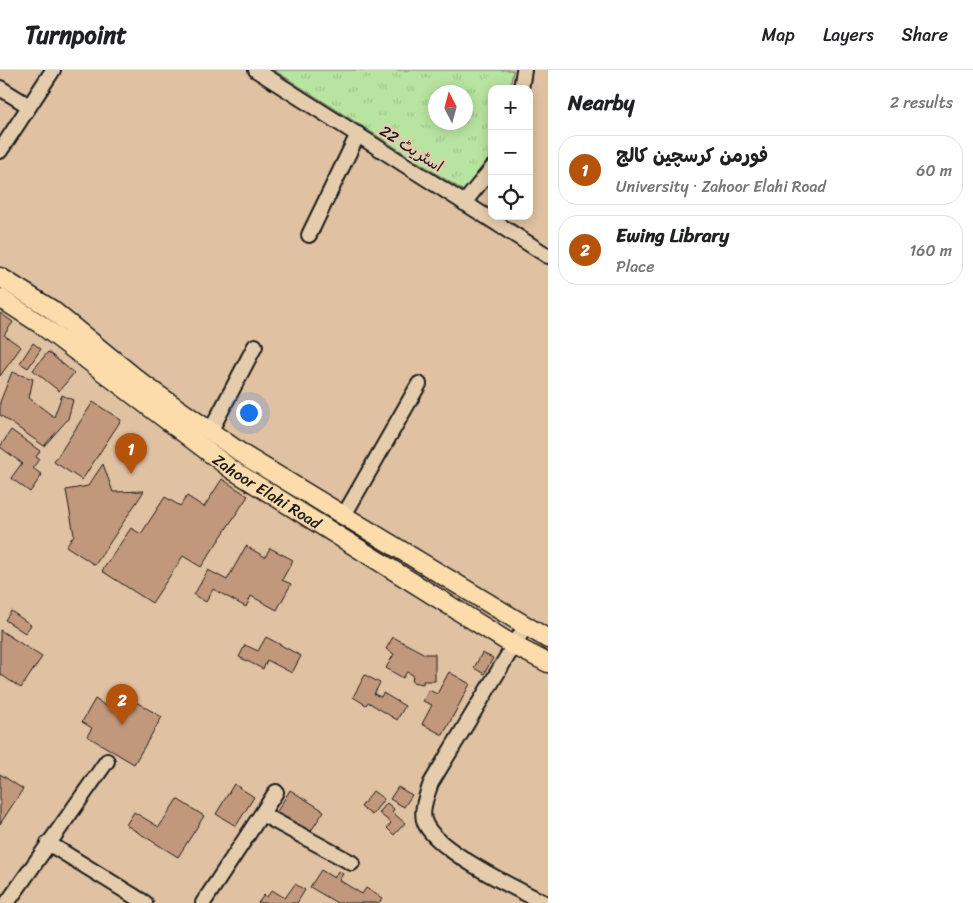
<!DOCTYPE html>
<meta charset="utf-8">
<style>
:root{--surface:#fff;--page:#f6f6f6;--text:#202124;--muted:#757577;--line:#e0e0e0;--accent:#b45309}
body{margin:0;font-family:Sriracha,"Playpen Sans Arabic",sans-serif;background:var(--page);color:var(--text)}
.controls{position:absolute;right:15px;top:15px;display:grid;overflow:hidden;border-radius:10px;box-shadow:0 2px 12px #0003}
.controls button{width:45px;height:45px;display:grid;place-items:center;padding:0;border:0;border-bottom:1px solid var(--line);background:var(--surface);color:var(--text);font:25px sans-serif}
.compass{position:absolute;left:428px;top:15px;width:45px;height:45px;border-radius:50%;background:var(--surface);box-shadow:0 2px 12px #0003;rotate:354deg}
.you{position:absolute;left:248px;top:342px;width:18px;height:18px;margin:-12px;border:4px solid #fff;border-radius:50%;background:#1a73e8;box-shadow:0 0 0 8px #1a73e833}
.badge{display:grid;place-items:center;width:32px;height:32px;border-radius:50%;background:var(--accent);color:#fff;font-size:16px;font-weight:700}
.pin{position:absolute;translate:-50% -41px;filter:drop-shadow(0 1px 2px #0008)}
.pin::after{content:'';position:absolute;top:26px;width:18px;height:15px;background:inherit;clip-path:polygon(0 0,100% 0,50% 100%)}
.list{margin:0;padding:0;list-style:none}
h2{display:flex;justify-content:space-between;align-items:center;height:65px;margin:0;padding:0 20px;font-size:21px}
h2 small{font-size:16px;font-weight:400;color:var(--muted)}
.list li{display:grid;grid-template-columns:32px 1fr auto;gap:15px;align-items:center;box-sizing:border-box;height:70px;margin:0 10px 10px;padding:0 10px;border:1px solid var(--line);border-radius:20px}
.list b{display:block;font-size:19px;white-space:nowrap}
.list p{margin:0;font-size:16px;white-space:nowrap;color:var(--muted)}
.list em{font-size:16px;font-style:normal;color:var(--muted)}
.icon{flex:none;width:28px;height:28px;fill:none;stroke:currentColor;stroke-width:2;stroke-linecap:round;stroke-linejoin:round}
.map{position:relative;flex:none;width:548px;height:833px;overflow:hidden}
header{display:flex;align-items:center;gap:30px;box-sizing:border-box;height:70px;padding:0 25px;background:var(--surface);border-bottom:1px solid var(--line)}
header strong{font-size:24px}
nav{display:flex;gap:28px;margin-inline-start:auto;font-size:18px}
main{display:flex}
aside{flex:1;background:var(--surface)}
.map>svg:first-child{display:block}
</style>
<header>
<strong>Turnpoint</strong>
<nav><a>Map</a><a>Layers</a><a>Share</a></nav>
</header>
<main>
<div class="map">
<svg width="548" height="833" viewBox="0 0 548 833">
<defs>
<pattern id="park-tufts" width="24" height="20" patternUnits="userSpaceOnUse" patternTransform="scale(1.25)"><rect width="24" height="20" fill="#b8e4a1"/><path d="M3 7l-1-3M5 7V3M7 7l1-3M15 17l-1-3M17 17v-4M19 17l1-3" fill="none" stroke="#9ec38a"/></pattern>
</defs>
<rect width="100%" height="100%" fill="#e0c1a2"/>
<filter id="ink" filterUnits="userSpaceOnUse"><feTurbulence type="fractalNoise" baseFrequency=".02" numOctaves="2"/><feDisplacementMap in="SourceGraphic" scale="10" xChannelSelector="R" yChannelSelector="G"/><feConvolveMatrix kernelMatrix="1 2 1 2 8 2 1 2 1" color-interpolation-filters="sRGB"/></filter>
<g filter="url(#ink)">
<path fill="url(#park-tufts)" stroke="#6a805e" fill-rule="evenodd" d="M 274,0 L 513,0 L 510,19 L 492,19 L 492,78 L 489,88 L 464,121 ZM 436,22 L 466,22 L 466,52 L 436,52 Z"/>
<g fill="#c2987c" stroke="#1c1c1c">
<polygon points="0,243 13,252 4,265 21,277 0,306"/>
<polygon points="33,273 41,279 28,298 20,293"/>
<polygon points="48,282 74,303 59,321 33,300"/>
<polygon points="12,302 33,309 29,328 54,347 62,325 73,330 68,349 44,376 0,345 0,332"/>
<polygon points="93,332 121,350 82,410 54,392"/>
<polygon points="11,360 40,381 36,387 39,389 33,398 42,405 30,422 11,408 22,393 0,377"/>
<polygon points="103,394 113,422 144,421 95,495 66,476 74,465 66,420 88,416"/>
<polygon points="222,409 248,426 201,497 183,486 152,533 102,501 131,458 141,464 165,427 180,436 187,426 204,437"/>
<polygon points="246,476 265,487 270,478 293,490 282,510 291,514 277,540 251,526 246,537 213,519 206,532 194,525 208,500 227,510"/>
<polygon points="11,541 31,555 25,563 5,550"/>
<polygon points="0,560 42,587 21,618 0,604"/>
<polygon points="266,567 301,586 292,603 267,590 263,599 239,587 245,575 258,581"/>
<polygon points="393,567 425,584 435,584 435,611 423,611 423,614 412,612 413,605 407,602 403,608 386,598 394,584 386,579"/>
<polygon points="482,583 493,588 484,604 474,598"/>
<polygon points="449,602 470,614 443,665 422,654 432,635 423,631 429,620 437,624"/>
<polygon points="365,605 380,613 374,624 381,627 383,623 405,636 397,650 368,632 366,635 353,627"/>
<polygon points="115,620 162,647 134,694 87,666 92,658 82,652 95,629 106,636"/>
<polygon points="0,704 23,719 0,754"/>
<polygon points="234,714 254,727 236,756 216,744"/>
<polygon points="398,717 412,725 404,737 390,729"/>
<polygon points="290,720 324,741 309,764 276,743"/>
<polygon points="373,721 384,729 372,745 361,737"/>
<polygon points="177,729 204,746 178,787 126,755 134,742 159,757"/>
<polygon points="387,733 394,739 392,742 405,753 394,765 387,758 391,753 379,743"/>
<polygon points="321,800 334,808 338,801 343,804 339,810 362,824 366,818 382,828 379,833 337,833 310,817"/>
<polygon points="295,814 305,820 297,833 258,833 264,825 267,827 272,820 285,828"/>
</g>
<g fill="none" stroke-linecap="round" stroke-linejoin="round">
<defs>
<g id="minor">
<polyline points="256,0 548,186"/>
<polyline points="0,18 29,36"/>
<polyline points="521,19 524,0"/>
<polyline points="0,81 53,0"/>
<polyline points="464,133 492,98"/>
<polyline points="309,165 358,64"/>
<polyline points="210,362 255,276"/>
<polyline points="343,447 419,314"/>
<path d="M 525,557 L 431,713 C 427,725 419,743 426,755 C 440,782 516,819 545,833"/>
<polyline points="262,744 352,793"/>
<polyline points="48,773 145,833"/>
<polyline points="7,833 107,691"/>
<polyline points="203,833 276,722"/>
</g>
<g id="major">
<polyline points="0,207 51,239 143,314 247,387 548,569"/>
<path id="s1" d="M 0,228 L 40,254 L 231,399 L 513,575 L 548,593"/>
</g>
</defs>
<use href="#minor" stroke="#1c1c1c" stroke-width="18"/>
<use href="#major" stroke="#1c1c1c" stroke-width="21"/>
<use href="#minor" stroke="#e5ccad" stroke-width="14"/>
<use href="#major" stroke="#fddcac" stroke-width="18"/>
</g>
</g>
<g text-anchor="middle" stroke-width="5" stroke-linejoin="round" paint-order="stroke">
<g font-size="16" fill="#1c1c1c" stroke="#e5ccad">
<text transform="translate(412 78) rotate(33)" y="6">اسٹریٹ 22</text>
<text dy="6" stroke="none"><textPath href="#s1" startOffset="330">Zahoor Elahi Road</textPath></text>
</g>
</g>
</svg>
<div class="controls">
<button>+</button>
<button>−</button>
<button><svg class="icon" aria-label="locate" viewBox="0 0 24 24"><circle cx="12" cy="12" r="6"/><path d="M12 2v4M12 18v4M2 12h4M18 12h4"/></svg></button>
</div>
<svg class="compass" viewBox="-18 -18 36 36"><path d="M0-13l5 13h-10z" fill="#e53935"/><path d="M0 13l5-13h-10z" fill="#757577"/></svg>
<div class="you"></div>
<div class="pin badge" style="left:131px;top:404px">1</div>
<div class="pin badge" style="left:122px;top:655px">2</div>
</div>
<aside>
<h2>Nearby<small>2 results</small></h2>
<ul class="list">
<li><span class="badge">1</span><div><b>فورمن کرسچین کالج</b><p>University · Zahoor Elahi Road</p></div><em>60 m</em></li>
<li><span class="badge">2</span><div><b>Ewing Library</b><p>Place</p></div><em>160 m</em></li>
</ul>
</aside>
</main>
